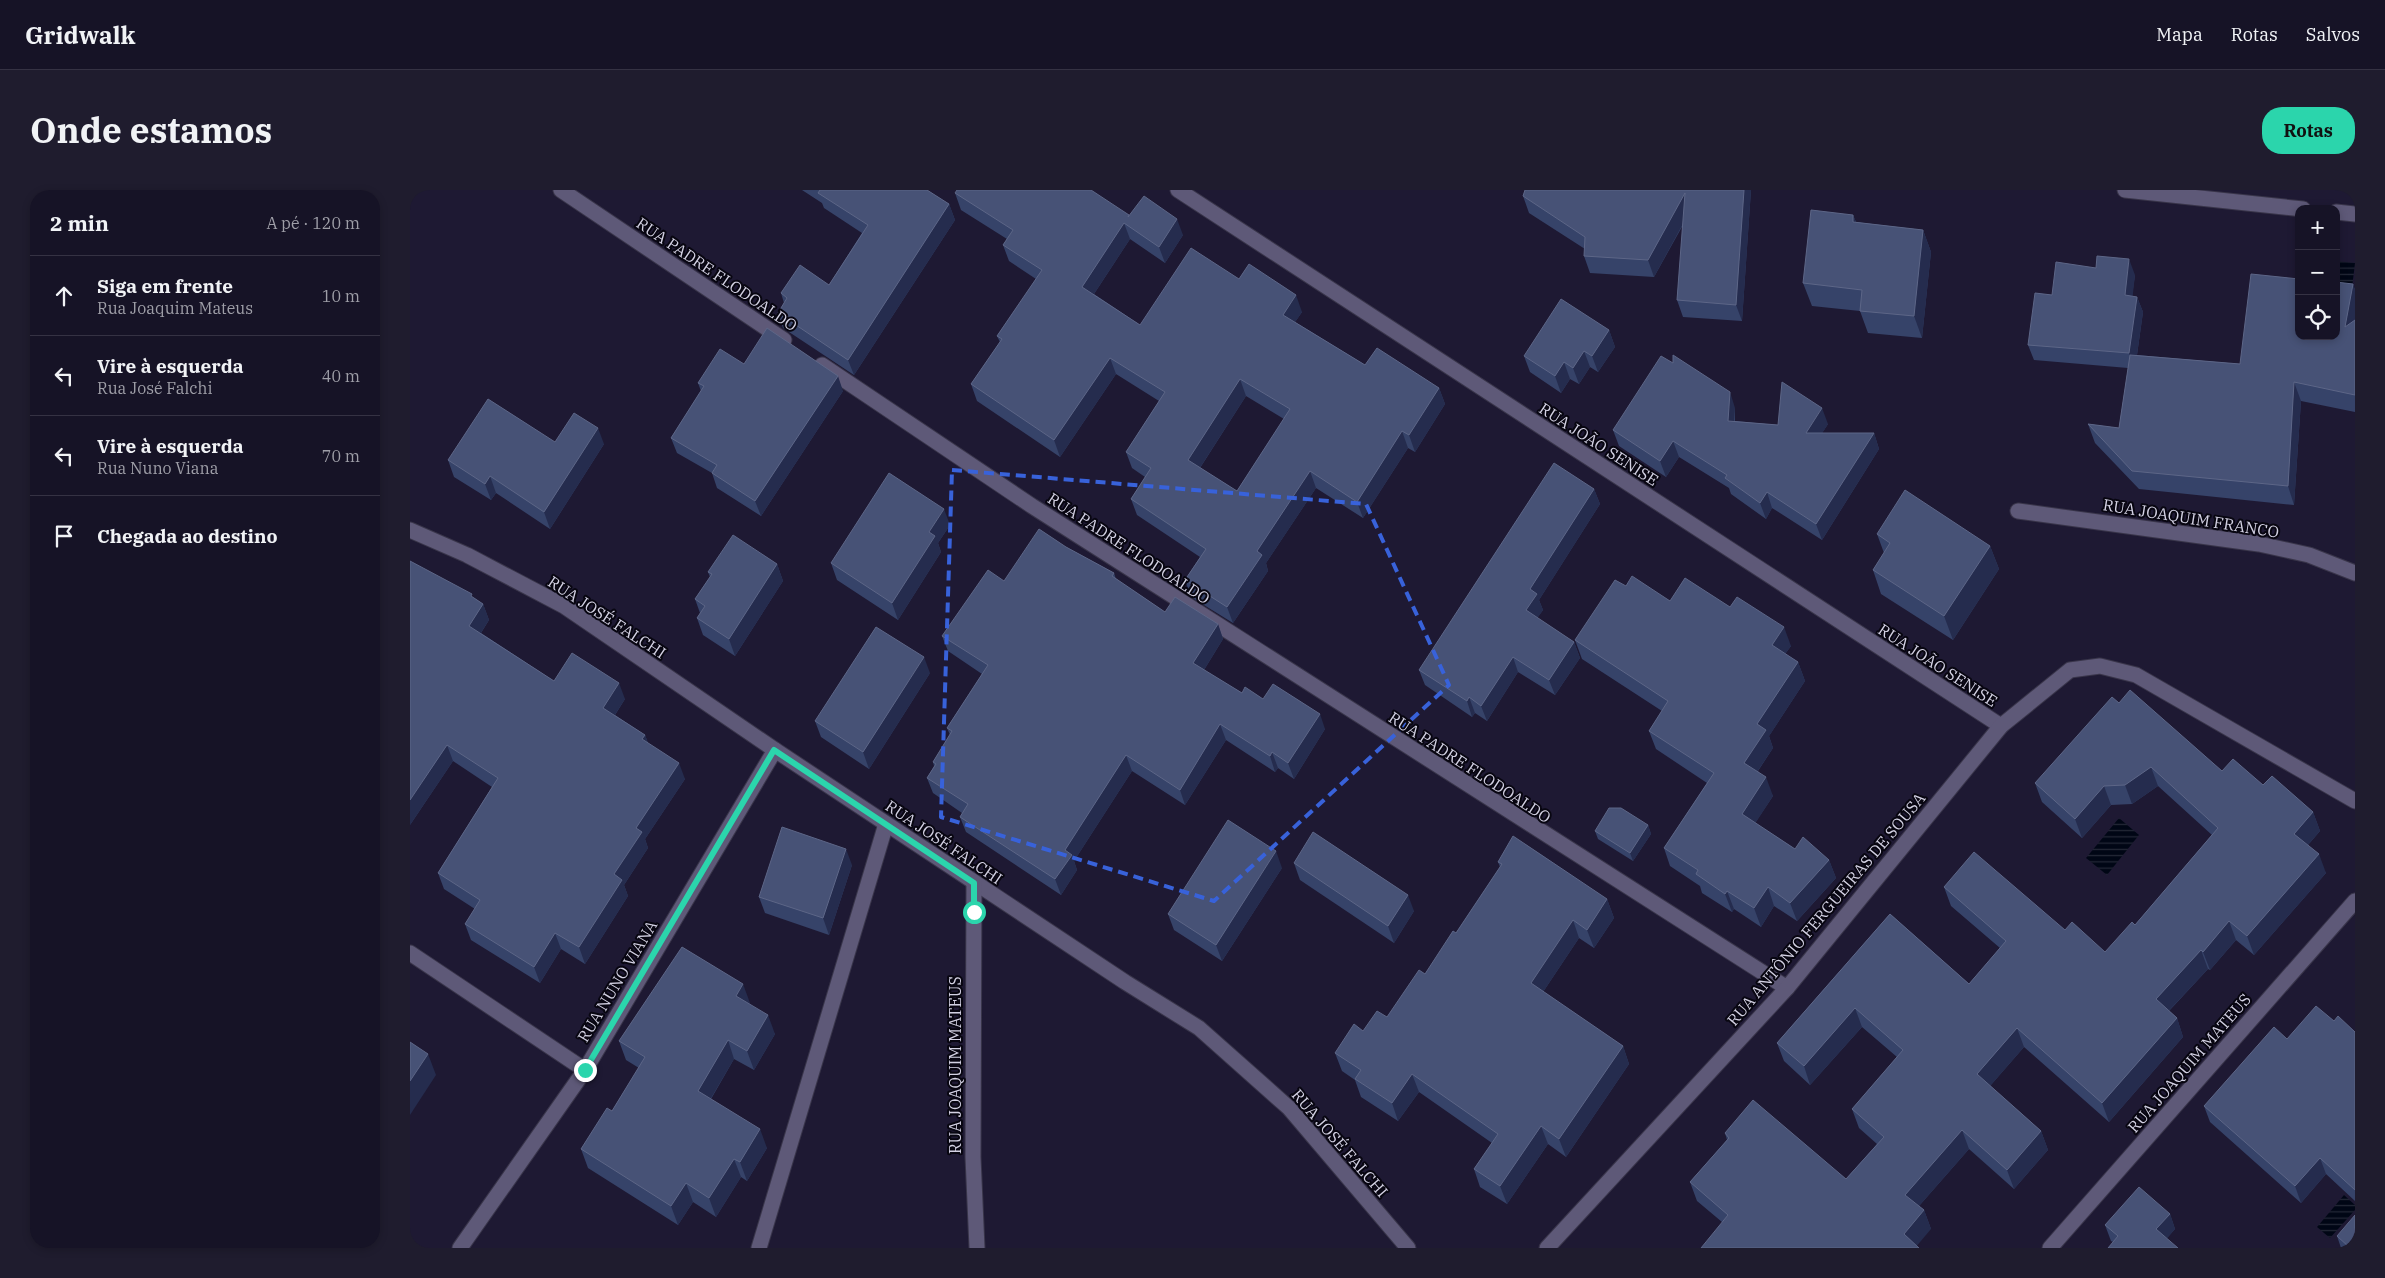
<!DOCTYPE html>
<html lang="pt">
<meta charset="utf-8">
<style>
:root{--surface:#161326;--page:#1f1c2e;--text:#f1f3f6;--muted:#9e9ea7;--line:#353243;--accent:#2bd5ac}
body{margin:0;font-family:"IBM Plex Serif",serif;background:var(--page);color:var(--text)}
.controls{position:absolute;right:15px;top:15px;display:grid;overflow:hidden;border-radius:10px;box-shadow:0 2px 8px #0003}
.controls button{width:45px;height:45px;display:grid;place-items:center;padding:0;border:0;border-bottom:1px solid var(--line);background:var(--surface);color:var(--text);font:25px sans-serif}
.stop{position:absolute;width:15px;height:15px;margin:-11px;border:4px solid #2bd5ac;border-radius:50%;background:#fff}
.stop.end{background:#2bd5ac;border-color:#fff;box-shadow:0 1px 5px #0008}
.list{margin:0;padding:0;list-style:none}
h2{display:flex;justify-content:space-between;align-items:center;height:65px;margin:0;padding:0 20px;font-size:21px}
h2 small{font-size:16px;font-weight:400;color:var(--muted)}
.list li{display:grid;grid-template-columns:32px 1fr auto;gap:15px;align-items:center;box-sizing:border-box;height:80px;padding:0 20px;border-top:1px solid var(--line)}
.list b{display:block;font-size:19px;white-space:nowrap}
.list p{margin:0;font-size:16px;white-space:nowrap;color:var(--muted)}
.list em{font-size:16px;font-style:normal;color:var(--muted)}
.icon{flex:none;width:28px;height:28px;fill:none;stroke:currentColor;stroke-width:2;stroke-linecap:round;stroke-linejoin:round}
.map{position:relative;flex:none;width:1945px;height:1058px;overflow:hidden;border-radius:20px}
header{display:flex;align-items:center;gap:30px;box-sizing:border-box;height:70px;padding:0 25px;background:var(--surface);border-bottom:1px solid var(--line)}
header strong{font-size:24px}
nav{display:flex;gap:28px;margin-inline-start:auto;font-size:18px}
.intro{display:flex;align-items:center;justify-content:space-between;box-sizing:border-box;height:120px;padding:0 30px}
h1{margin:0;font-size:35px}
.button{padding:12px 22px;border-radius:20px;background:var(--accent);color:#111;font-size:18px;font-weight:700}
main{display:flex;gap:30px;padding:0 30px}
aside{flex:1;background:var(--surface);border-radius:20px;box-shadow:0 2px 8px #0003}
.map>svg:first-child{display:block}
</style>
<header>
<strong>Gridwalk</strong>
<nav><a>Mapa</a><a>Rotas</a><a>Salvos</a></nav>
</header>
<div class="intro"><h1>Onde estamos</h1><a class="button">Rotas</a></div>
<main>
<aside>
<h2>2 min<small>A pé · 120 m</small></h2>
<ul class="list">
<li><svg class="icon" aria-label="ahead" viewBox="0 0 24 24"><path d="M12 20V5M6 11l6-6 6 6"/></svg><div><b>Siga em frente</b><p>Rua Joaquim Mateus</p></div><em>10 m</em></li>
<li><svg class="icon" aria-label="left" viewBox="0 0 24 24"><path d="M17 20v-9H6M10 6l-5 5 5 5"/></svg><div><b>Vire à esquerda</b><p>Rua José Falchi</p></div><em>40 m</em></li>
<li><svg class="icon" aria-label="left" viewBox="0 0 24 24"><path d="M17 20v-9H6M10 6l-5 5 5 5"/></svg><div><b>Vire à esquerda</b><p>Rua Nuno Viana</p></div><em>70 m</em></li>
<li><svg class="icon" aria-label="arrive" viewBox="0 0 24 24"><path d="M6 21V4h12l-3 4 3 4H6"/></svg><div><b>Chegada ao destino</b></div></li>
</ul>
</aside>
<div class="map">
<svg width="1945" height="1058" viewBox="0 0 1945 1058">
<defs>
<pattern id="water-rules" width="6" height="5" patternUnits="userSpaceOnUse" patternTransform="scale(1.25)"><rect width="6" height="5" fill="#000615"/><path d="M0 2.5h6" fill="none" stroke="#242937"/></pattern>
</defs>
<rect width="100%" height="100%" fill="#1e1933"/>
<g fill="url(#water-rules)">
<polygon points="1926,71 1945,73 1942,98 1926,96"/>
<polygon points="1709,628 1729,645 1697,685 1676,668"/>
<polygon points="1934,1005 1945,1015 1945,1020 1920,1048 1907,1037"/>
</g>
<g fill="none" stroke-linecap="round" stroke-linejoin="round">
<defs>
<g id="minor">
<polyline points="151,0 374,150"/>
<polyline points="768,0 1591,536"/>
<polyline points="1715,0 1893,19"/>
<polyline points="1926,22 1945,24"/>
<polyline points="412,175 622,316 1377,798"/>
<polyline points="1608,321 1849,354 1899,365 1945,383"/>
<polyline points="0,340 57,365 154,416 365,560 715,792 789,838 879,918 998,1058"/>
<polyline points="564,693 563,967 567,1058"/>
<polyline points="0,763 175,880"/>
<polyline points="50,1058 175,880 365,560"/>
<polyline points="349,1058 476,634"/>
<polyline points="1137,1058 1377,798 1591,536 1660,480 1690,476 1726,485 1945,611"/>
<polyline points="1640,1058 1945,711"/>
</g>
</defs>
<use href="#minor" stroke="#39354a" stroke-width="17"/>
<use href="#minor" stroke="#5e5978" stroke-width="15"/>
</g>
<g fill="#364369" fill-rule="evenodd">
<polygon points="392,0 517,0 539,14 545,30 444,185 373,138 368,123 374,113 371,103 419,95 452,43 414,18 412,13"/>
<polygon points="1115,0 1341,0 1332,131 1273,127 1267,110 1273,35 1244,87 1180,83 1174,66 1175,59 1119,23 1113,6"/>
<path d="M 545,3 L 719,25 L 773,45 L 755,73 L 720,49 L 684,104 L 730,135 L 829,89 L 892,122 L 885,132 L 955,175 L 1029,198 L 1035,214 L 1005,262 L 998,258 L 953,328 L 906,298 L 856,373 L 858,381 L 823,433 L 781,407 L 775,390 L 790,367 L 727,325 L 721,309 L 735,287 L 722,278 L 716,262 L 749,211 L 706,184 L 650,267 L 567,211 L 561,194 L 590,152 L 587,146 L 626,89 L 599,71 L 593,55 L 597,49 L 551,20 ZM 836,206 L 874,229 L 827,301 L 790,278 Z"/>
<polygon points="1443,25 1446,32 1513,40 1521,62 1512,148 1458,143 1450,121 1402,116 1393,93"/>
<polygon points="1725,85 1722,106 1727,107 1733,122 1727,165 1830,174 1943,94 1945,100 1945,222 1891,211 1884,315 1729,299 1685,253 1678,234 1709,238 1718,178 1624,170 1618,155 1642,105"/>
<polygon points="1199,140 1205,157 1188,182 1180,177 1169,194 1160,189 1151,203 1120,182 1114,166"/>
<polygon points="334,174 433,201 351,326 307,298 302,283 267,263 261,248 291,201 288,193"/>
<polygon points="1325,218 1325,231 1368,235 1418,234 1412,243 1464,243 1469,259 1412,350 1362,318 1356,329 1321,304 1319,298 1269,267 1256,287 1209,256 1203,240"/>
<polygon points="145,252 194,254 140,339 86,303 81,310 44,287 38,270"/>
<polygon points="1184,299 1190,314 1129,410 1133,420 1127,428 1164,452 1170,468 1145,505 1108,482 1077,531 1065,523 1062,527 1015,495 1009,480"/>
<polygon points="540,335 528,353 531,362 488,430 427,390 421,373"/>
<polygon points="1467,344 1580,356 1589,379 1543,450 1471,404 1463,380 1474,363"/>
<polygon points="656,357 704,383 706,389 755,422 808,434 813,449 794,480 832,503 853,509 915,539 884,589 868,578 865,582 816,550 775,615 722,581 664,671 667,680 651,705 556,642 550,627 552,623 523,603 517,588 524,576 523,572 540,545 537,538 572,484 538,461 532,446 594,391"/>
<polygon points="367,374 373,391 325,466 293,445 287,428 290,423 285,409 300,387 298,382"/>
<polygon points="1216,396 1260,411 1381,456 1375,464 1388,472 1395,491 1359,546 1363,558 1348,581 1363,606 1345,633 1385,659 1419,670 1426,688 1387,731 1364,716 1351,737 1324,719 1322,722 1292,703 1290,696 1260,676 1254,658 1297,593 1246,559 1239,541 1252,521 1172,469 1165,450"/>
<polygon points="64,408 73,414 79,430 71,443 144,491 215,509 205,525 235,545 238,553 275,589 235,649 238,658 214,695 218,706 175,774 151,759 130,793 61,750 55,734 65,719 34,699 28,683 82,597 43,571 0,635"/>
<polygon points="520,483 459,579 411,547 405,531"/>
<polygon points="1709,513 1812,581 1853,595 1903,622 1910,641 1898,655 1916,683 1844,765 1826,750 1800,780 1798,779 1759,821 1767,828 1773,847 1699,932 1614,857 1580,896 1631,941 1638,960 1604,999 1559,959 1509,1016 1514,1020 1521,1039 1312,1032 1287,1011 1280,992 1317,950 1315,943 1436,989 1467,954 1449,938 1442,919 1487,867 1452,837 1400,895 1374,871 1367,853 1480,724 1559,794 1590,758 1541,716 1534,697 1655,740 1695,762 1725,735 1802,645 1748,596 1722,614 1701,615 1672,648 1632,612 1625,593"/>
<polygon points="1238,635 1241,644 1223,671 1188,649 1185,641"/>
<polygon points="1088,672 1197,709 1204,728 1184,758 1169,748 1133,802 1213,856 1219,874 1156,967 1138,954 1097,1014 1070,997 1064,979 1082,953 1009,902 988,931 951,907 945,890 932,881 925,863 953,841 977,827 1015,784 1046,743 1090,677"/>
<polygon points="884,673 1004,721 984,753 890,690"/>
<polygon points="442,675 419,745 355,723 349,707"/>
<polygon points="872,678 812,771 764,740 758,724"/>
<polygon points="340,813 339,814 365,844 344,880 324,869 301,909 357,958 337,991 331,987 306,1027 283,1012 268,1035 178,978 171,959 202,921 229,878 216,870 209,851"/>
<polygon points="1924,831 1945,842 1945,1011 1916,984 1891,1013 1800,932 1794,916 1877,849"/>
<polygon points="1760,1024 1765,1039 1757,1048 1703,1052 1701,1051 1695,1035"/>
<polygon points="1927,1046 1945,1058 1931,1058"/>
</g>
<g fill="#252c4e">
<polygon points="1334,0 1341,0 1332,131 1326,115"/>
<polygon points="1275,3 1281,19 1244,87 1238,70"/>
<polygon points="539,14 545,30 444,185 438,170"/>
<polygon points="1443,25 1452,47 1443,32"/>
<polygon points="767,29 773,45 755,73 749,57"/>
<polygon points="714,33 720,49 678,113 672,97"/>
<polygon points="1513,40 1521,62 1512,148 1504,126"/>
<polygon points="1719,69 1725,85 1721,121 1715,105"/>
<polygon points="1943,94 1945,100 1945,138 1935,137"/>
<polygon points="886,105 892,122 879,141 873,125"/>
<polygon points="1727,107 1733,122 1725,179 1719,163"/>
<polygon points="1199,140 1205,157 1188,182 1182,166"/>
<polygon points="1174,161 1180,177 1169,194 1163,178"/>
<polygon points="700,168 706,184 650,267 644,250"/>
<polygon points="1154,172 1160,189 1151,203 1145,186"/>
<polygon points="428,186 433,201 351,326 345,311"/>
<polygon points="830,189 836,206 784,287 778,270"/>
<polygon points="1884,192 1891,211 1884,315 1878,296"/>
<polygon points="1029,198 1035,214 1005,262 999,245"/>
<polygon points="1320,202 1325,218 1323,247 1318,231"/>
<polygon points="1412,218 1418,234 1402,259 1396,243"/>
<polygon points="188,238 194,254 140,339 134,322"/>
<polygon points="992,241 998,258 953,328 947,312"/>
<polygon points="1464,243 1469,259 1412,350 1406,334"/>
<polygon points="1263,251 1269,267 1256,287 1250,271"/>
<polygon points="900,281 906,298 856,373 858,381 823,433 817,417 847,361"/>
<polygon points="80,286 86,303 81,310 75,294"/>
<polygon points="1184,299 1190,314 1129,410 1133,420 1122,436 1116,420 1120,399"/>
<polygon points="1357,302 1362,318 1356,329 1350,313"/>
<polygon points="534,319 540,335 528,353 531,362 488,430 482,413 519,342"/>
<polygon points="1580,356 1589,379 1543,450 1534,426"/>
<polygon points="367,374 373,391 325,466 319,449"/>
<polygon points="73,414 79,430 65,452 59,436"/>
<polygon points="808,434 813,449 789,488 783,473"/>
<polygon points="1374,437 1381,456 1368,474 1362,455"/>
<polygon points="1164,452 1170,468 1145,505 1139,490"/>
<polygon points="514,467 520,483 459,579 453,562"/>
<polygon points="1103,467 1108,482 1077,531 1071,516"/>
<polygon points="1388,472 1395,491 1359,546 1363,558 1341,591 1334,573 1347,534"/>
<polygon points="209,493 215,509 199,534 193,518"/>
<polygon points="1059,507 1065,523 1062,527 1057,511"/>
<polygon points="910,524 915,539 884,589 878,573"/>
<polygon points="810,534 816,550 775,615 770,600"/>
<polygon points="235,545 241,561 232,549"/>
<polygon points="37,555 43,571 0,635 0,610"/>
<polygon points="862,562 868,578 865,582 860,566"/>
<polygon points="716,565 722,581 664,671 667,680 651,705 645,689 655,660"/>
<polygon points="269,573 275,589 235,649 238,658 214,695 218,706 175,774 169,757 226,638"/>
<polygon points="1741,577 1748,596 1722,614 1715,595"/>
<polygon points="1356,587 1363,606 1339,643 1332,624"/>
<polygon points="1694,596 1701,615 1672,648 1665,629"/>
<polygon points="1903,622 1910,641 1891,663 1884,644"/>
<polygon points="1238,635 1241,644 1223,671 1220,663"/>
<polygon points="436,659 442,675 419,745 413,728"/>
<polygon points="866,661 872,678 812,771 806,755"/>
<polygon points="1909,664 1916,683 1844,765 1837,746"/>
<polygon points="1419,670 1426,688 1387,731 1380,713"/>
<polygon points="1358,697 1364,716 1351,737 1344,718"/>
<polygon points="1317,701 1324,719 1322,722 1315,704"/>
<polygon points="998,705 1004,721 984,753 978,736"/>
<polygon points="1197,709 1204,728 1184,758 1177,740"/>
<polygon points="1163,730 1169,748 1127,811 1121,793"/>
<polygon points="1819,731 1826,750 1800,780 1793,762"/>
<polygon points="145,743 151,759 130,793 124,777"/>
<polygon points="1791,760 1798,779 1752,828 1746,809"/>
<polygon points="333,794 340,813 333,825 326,806"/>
<polygon points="1445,818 1452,837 1400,895 1394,876"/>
<polygon points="358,825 365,844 344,880 337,861"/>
<polygon points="1767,828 1773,847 1699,932 1692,913"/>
<polygon points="1607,838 1614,857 1574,903 1567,884"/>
<polygon points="318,850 324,869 294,920 288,901"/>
<polygon points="1213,856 1219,874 1156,967 1149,949"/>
<polygon points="18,864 26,885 0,925 0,891"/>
<polygon points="1002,884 1009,902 988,931 982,913"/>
<polygon points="1131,936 1138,954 1097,1014 1090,996"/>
<polygon points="350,939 357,958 337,991 330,972"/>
<polygon points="1552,940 1559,959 1502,1024 1495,1005"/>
<polygon points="1631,941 1638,960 1604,999 1597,980"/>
<polygon points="1910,968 1916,984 1891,1013 1885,996"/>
<polygon points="324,969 331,987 306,1027 299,1008"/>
<polygon points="276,993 283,1012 268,1035 261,1016"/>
<polygon points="1514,1020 1521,1039 1505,1058 1494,1044"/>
<polygon points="1760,1024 1765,1039 1752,1054 1746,1039"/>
</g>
<g fill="#475276" stroke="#5d6687" fill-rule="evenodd">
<polygon points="410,0 517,0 539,14 438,170 368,123 377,108 371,103 390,75 419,95 458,35 408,3"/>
<path d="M 547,0 L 681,0 L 719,25 L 718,27 L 734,6 L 767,29 L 749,57 L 714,33 L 672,97 L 730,135 L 781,58 L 829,89 L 839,74 L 886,105 L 873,125 L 955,175 L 967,158 L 1029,198 L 999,245 L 992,241 L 947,312 L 900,281 L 847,361 L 852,365 L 817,417 L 775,390 L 796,359 L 721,309 L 741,278 L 716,262 L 755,202 L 700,168 L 644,250 L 561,194 L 592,149 L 587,146 L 632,80 L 593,55 L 603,40 L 545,3 ZM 830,189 L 880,219 L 827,301 L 778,270 Z"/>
<polygon points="1115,0 1334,0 1326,115 1267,110 1275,3 1238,70 1174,66 1175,47 1113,6"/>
<polygon points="1401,20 1443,25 1443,32 1513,40 1504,126 1450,121 1452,100 1393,93"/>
<polygon points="1687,66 1719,69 1715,105 1727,107 1719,163 1618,155 1625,103 1642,105 1646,72 1686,78"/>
<polygon points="1841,84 1889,89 1889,146 1926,146 1926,92 1943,94 1935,137 1945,130 1945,205 1884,192 1878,296 1722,281 1678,234 1709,238 1720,165 1830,174"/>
<polygon points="1151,109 1199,140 1182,166 1174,161 1163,178 1154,172 1145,186 1114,166"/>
<polygon points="357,138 428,186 345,311 302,283 307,275 261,248 294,196 288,193 310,159 334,174"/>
<polygon points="1263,165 1320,202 1318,231 1368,235 1372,192 1412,218 1396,243 1464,243 1406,334 1357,302 1350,313 1315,288 1317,285 1263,251 1250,271 1203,240 1251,166 1263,173"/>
<polygon points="78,209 145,252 164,223 188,238 134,322 80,286 75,294 38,270"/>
<polygon points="1144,273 1184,299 1120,399 1127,404 1116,420 1164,452 1139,490 1103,467 1071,516 1059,507 1057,511 1009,480"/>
<polygon points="479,283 534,319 519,342 525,346 482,413 421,373"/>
<polygon points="1495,300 1580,356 1534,426 1463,380 1480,353 1467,344"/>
<polygon points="629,339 656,357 704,383 702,386 755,422 765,407 808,434 783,473 832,503 835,497 853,509 863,494 910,524 878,573 862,562 860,566 810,534 770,600 716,565 655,660 662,665 645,689 550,627 558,614 517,588 526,574 523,572 542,541 537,538 578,475 532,446 578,380 594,391"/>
<polygon points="323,345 367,374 319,449 287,428 295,416 285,409 302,384 298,382"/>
<polygon points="0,371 62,404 61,406 73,414 59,436 144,491 162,463 209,493 193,518 235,545 232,549 269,573 226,638 232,642 204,684 212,690 169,757 145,743 124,777 55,734 70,710 28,683 88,588 37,555 0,610"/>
<polygon points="1222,386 1260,411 1275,388 1320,417 1327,407 1374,437 1362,455 1388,472 1347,534 1356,540 1334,573 1356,587 1332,624 1385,659 1393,647 1419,670 1380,713 1358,697 1344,718 1317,701 1315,704 1286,684 1288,680 1254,658 1304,583 1239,541 1258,511 1165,450 1205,390 1216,396"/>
<polygon points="466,437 514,467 453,562 405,531"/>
<polygon points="1720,500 1812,581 1823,569 1853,595 1862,586 1903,622 1884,644 1909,664 1837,746 1819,731 1793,762 1791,760 1746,809 1767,828 1692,913 1607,838 1567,884 1631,941 1597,980 1552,940 1495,1005 1514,1020 1494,1044 1509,1058 1291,1058 1318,1025 1280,992 1319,948 1315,943 1343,910 1436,989 1474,947 1442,919 1493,860 1445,818 1394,876 1367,853 1480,724 1559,794 1596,751 1534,697 1564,662 1655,740 1662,732 1695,762 1722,732 1725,735 1808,638 1741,577 1715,595 1694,596 1665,629 1625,593 1702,507 1709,513"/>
<polygon points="1199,618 1211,618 1238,635 1220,663 1185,641"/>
<polygon points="818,630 866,661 806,755 758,724"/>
<polygon points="372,637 436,659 413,728 349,707"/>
<polygon points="903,642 998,705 978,736 884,673"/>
<polygon points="1103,646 1197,709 1177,740 1163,730 1121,793 1213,856 1149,949 1131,936 1090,996 1064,979 1088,944 1002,884 982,913 945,889 951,880 925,863 944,834 953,841 967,821 977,827 1009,780 1015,784 1043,741 1046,743 1092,674 1088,672"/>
<polygon points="272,757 333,794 326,806 358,825 337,861 318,850 288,901 350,939 330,972 324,969 299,1008 276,993 261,1016 171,959 197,918 202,921 235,867 209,851"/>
<polygon points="1906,816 1924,831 1928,826 1945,842 1945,1000 1910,968 1885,996 1794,916 1864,837 1877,849"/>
<polygon points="0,852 18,864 0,891"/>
<polygon points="1729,997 1760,1024 1746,1039 1768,1058 1698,1058 1708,1046 1695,1035"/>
<polygon points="1945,1025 1945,1058 1940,1058 1927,1046"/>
</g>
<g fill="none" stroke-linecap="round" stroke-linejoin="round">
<polyline stroke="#2bd5ac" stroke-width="6" points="175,880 364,560 564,693 564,722"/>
</g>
<path fill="none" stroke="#3862da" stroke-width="4" stroke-dasharray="10 6" stroke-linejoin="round" d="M 542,280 L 956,314 L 1039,495 L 804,711 L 531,627 Z"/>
<g text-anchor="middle" stroke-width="4" stroke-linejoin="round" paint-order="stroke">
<g font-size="16" fill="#d3d1e3" stroke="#080611">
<text transform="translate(307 84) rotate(34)" y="6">RUA PADRE FLODOALDO</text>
<text transform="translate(1189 254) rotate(33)" y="6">RUA JOÃO SENISE</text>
<text transform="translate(1781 328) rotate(9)" y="6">RUA JOAQUIM FRANCO</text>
<text transform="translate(719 358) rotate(33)" y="6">RUA PADRE FLODOALDO</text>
<text transform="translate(197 427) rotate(33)" y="6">RUA JOSÉ FALCHI</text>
<text transform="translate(1528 475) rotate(33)" y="6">RUA JOÃO SENISE</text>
<text transform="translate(1060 577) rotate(33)" y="6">RUA PADRE FLODOALDO</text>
<text transform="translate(534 652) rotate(34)" y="6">RUA JOSÉ FALCHI</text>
<text transform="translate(1416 719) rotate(-50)" y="6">RUA ANTÔNIO FERGUEIRAS DE SOUSA</text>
<text transform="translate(207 791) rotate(-59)" y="6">RUA NUNO VIANA</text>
<text transform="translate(1779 873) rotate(-49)" y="6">RUA JOAQUIM MATEUS</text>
<text transform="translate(545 875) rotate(-90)" y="6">RUA JOAQUIM MATEUS</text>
<text transform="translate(930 953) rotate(49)" y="6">RUA JOSÉ FALCHI</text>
</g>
</g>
</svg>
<div class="controls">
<button>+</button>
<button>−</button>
<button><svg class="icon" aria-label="locate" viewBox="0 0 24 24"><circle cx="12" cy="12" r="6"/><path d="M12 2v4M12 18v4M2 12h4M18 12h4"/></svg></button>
</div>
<div class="stop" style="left:564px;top:722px"></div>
<div class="stop end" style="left:175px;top:880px"></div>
</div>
</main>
